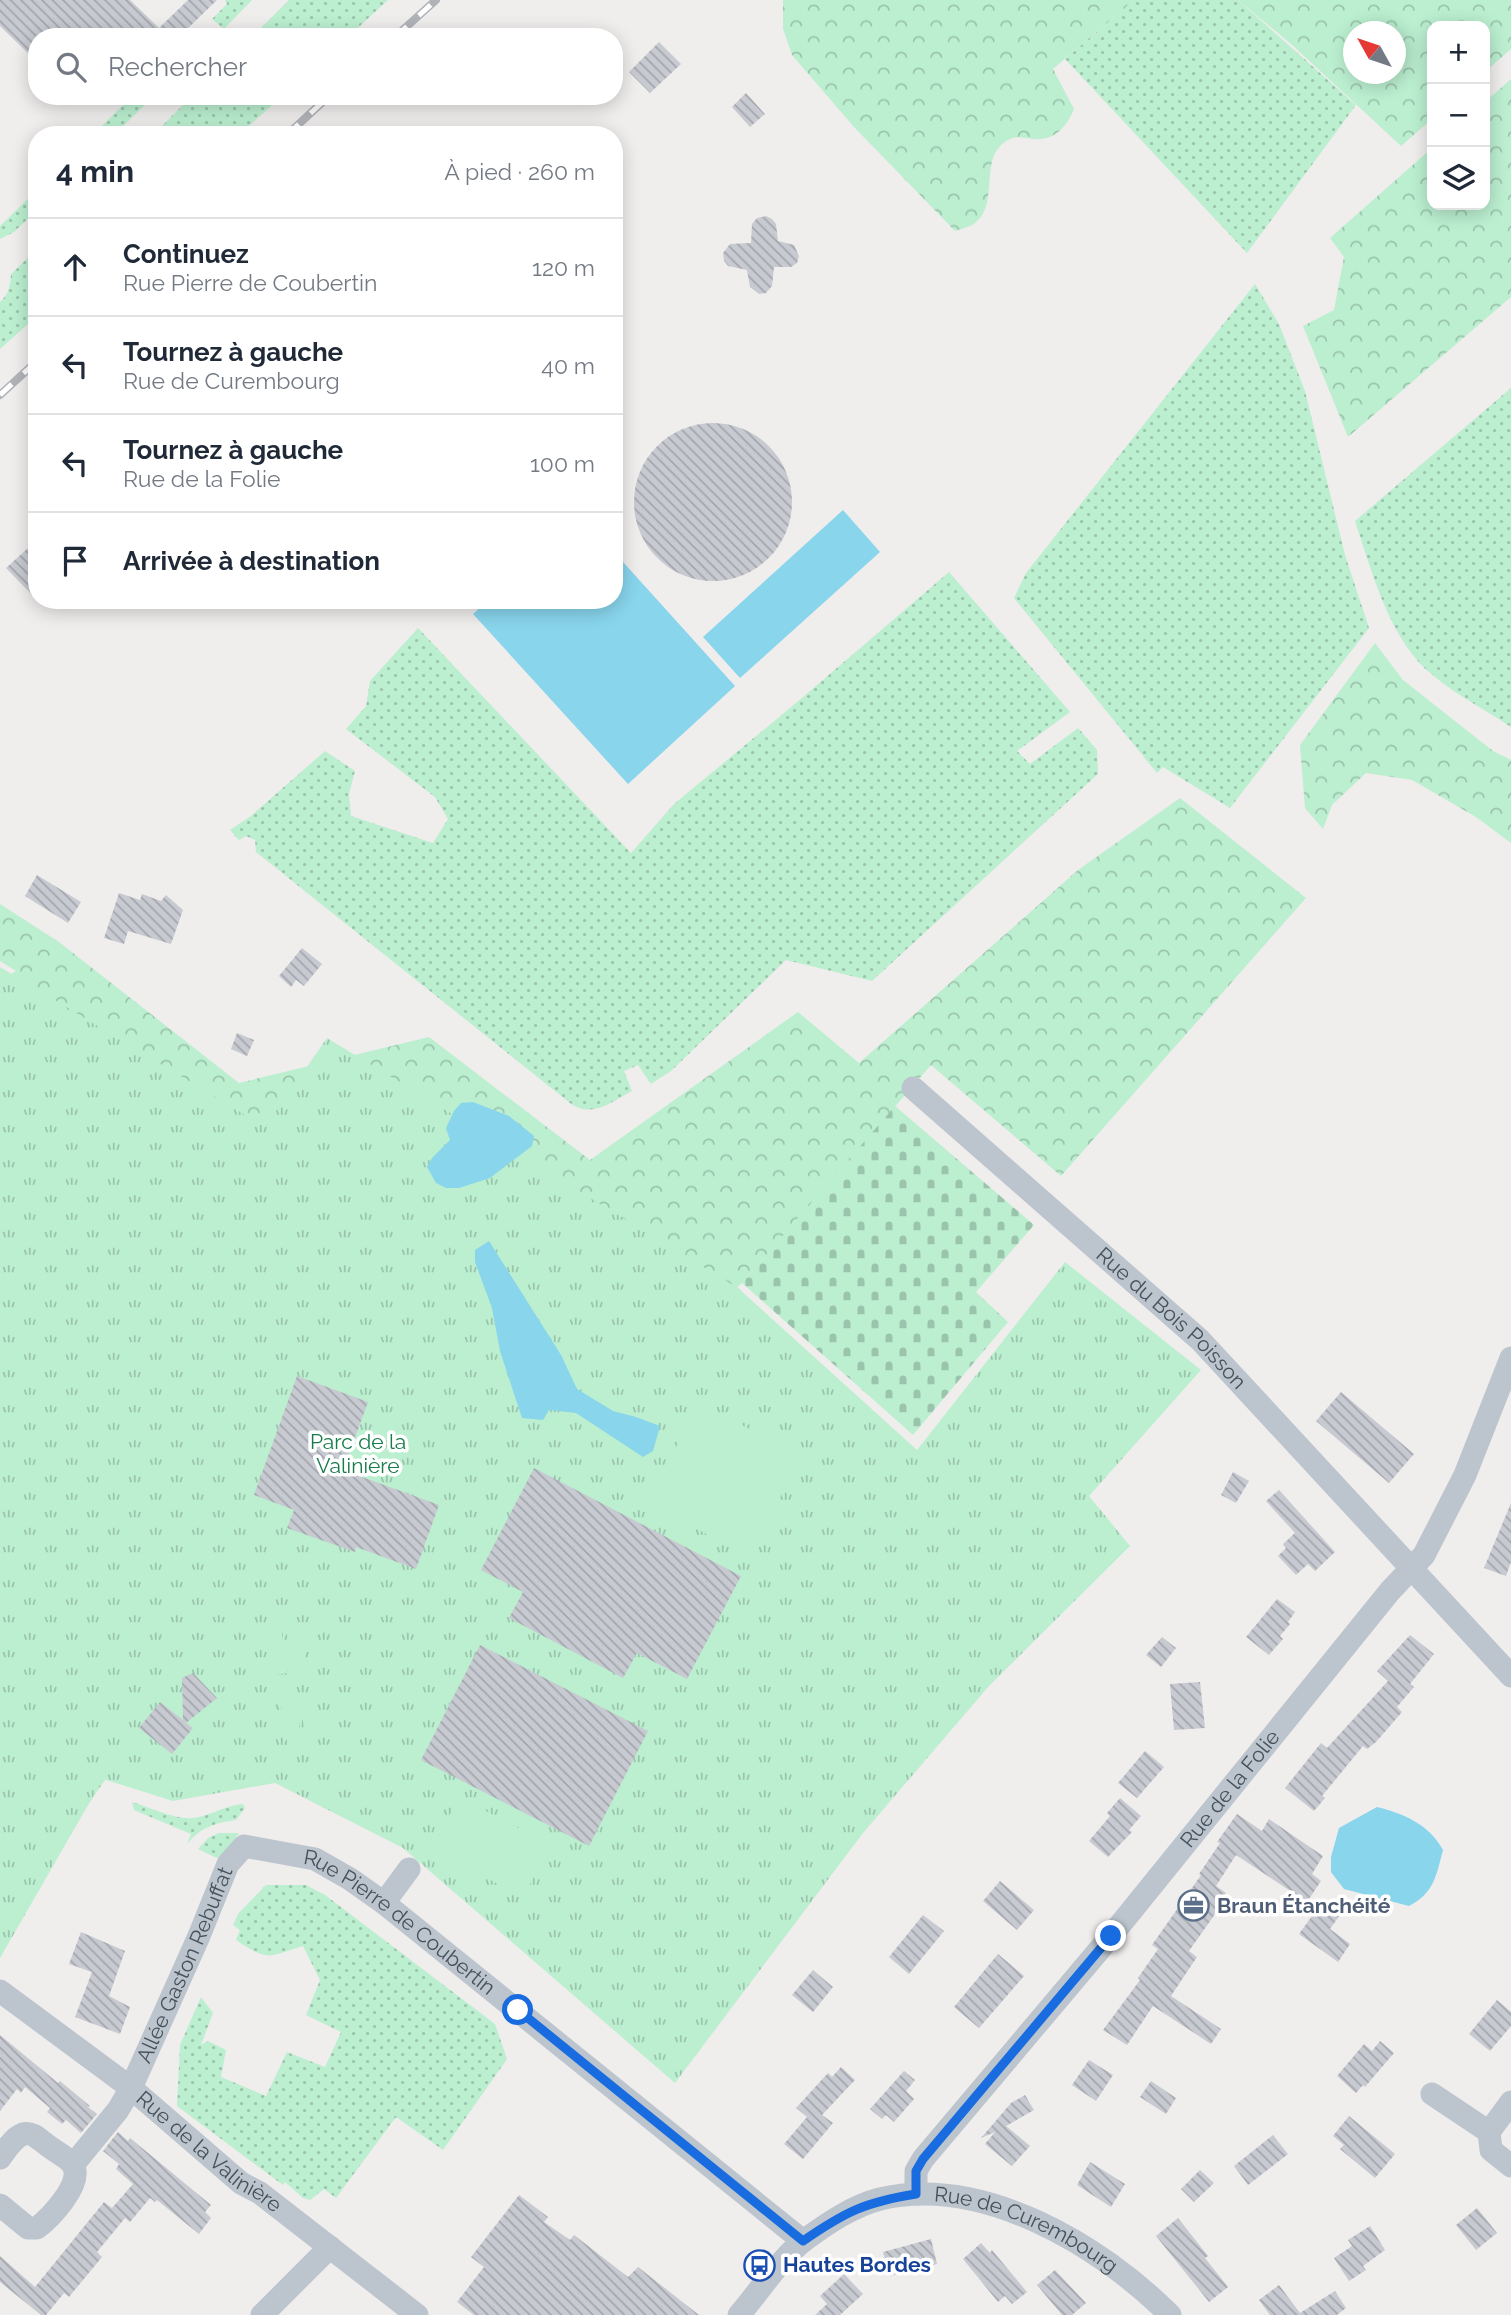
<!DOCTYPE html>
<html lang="fr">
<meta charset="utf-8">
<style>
:root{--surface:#fff;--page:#f6f6f7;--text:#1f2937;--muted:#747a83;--line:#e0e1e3}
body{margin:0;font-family:Raleway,sans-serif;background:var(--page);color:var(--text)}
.controls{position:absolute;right:21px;top:21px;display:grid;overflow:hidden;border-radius:14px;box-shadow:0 4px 18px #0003}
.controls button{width:63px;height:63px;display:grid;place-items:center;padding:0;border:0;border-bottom:2px solid var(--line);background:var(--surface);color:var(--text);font:35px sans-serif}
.compass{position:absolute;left:1343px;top:21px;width:63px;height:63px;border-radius:50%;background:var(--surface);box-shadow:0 4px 18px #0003;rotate:310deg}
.stop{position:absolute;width:21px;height:21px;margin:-16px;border:5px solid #186ce0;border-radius:50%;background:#fff}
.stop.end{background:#186ce0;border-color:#fff;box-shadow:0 2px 7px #0008}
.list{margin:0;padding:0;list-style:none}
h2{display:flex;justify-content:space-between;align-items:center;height:91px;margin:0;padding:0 28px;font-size:30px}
h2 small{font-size:23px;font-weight:400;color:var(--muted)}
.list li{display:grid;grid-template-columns:46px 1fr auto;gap:21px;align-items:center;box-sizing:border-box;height:98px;padding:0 28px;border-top:2px solid var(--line)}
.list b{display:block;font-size:26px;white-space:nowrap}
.list p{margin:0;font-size:23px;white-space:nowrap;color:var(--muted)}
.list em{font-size:23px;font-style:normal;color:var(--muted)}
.icon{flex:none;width:38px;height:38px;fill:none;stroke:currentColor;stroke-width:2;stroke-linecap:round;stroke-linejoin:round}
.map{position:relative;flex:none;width:1511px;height:2315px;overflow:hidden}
.search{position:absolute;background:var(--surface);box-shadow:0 4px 18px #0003;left:28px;top:28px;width:595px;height:77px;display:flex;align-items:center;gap:18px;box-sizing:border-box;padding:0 24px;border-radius:28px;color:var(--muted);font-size:26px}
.panel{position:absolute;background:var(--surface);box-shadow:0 4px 18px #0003;left:28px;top:126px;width:595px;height:483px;border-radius:28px}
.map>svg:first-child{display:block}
</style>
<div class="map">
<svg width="1511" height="2315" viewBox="0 0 1511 2315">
<defs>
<pattern id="grass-dots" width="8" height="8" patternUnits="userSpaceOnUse" patternTransform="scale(1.75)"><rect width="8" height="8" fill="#bbefd0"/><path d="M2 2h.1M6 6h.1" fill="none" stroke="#9ac4ac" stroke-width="1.8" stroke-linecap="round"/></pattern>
<pattern id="forest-crowns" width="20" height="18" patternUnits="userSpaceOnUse" patternTransform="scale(1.75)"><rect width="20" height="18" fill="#bbefd0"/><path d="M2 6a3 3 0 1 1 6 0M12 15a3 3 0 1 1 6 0" fill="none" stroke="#9ac4ac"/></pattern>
<pattern id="cemetery-stones" width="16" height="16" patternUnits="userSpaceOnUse" patternTransform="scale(1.75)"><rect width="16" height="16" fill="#bbefd0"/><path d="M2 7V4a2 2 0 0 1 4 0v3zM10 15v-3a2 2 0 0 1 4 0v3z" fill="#9ac4ac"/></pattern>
<pattern id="park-tufts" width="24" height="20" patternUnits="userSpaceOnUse" patternTransform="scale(1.75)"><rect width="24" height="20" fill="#bbefd0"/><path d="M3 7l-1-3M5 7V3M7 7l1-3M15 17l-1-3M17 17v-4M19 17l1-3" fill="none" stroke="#9ac4ac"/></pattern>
<pattern id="building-back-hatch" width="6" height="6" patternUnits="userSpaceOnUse" patternTransform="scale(1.75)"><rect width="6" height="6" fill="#c7cad0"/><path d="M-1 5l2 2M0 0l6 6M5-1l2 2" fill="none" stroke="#a3a6ac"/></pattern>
</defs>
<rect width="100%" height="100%" fill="#f0eded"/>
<g fill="url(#grass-dots)">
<polygon points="225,0 252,0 224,29 212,19 227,4"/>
<polygon points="289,0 388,0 348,37 252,37"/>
<polygon points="1134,0 1238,0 1356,105 1247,253 1065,59"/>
<polygon points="132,96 154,96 114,135 93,135"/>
<polygon points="192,96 282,96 239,135 153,135"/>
<polygon points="37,190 37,210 14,232 0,239 0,226"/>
<path d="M 37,249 L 37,316 L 0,349 L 0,302 C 9,294 10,286 11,274 Z"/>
<polygon points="1255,284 1279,324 1305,391 1345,555 1369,628 1230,808 1163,767 1157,773 1014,598 1026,573"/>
<path d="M 1511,388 L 1511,727 C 1486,710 1458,696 1435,677 C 1390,643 1372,572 1355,521 Z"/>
<path d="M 949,572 L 1070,712 L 1017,751 L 1030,764 L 1078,728 L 1097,750 L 1098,774 L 872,981 L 786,960 L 671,1071 L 651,1084 L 638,1065 L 624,1071 L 632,1091 C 611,1102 592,1119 570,1103 L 256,852 L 255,840 L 246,836 L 239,840 L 230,830 L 251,816 L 325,751 L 355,771 L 349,794 L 351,816 L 433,843 L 448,819 L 435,797 L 346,729 L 366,706 L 370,681 L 418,628 L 631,853 L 674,804 L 796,703 Z"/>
<path d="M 132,1802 C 150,1807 174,1820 193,1818 C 210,1816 223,1806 243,1804 L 245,1808 L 236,1820 C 215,1823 201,1827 187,1844 L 191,1834 L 134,1810 Z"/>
<polygon points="219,1833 239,1833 224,1854 217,1858 198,1849 208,1838"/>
<path d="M 266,1885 L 306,1885 L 325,1895 L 495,2024 L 507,2059 L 443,2150 L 396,2117 L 336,2198 L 324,2189 L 310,2200 L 303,2198 L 285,2182 L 283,2185 L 177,2106 L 180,2045 L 201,1997 L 213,2013 L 201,2045 L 208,2041 L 226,2050 L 221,2077 L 266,2096 L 287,2052 L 325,2067 L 341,2032 L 306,2015 L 320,1980 L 303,1946 C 267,1957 269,1962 236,1940 L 240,1930 L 233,1925 L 238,1914 Z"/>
</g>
<g fill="url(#forest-crowns)" fill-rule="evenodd">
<path d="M 783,0 L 1134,0 L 1053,69 L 1074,109 C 1067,126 1055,141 1034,139 C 1025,138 1017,135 1008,140 C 977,157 1001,203 975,223 C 970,227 961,229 955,231 L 854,127 L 792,55 L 783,29 Z"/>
<path d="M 1238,0 L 1511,0 L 1511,49 L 1485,72 L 1485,26 L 1432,26 L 1432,119 L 1401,146 L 1291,44 ZM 1354,32 L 1396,32 L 1396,74 L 1354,74 Z"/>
<polygon points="1511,79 1511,297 1348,437 1303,326 1334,310 1344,257 1330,238 1432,148 1432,205 1485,205 1485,102"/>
<polygon points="1375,643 1403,680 1493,751 1511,760 1511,843 1476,817 1412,780 1366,773 1332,805 1323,829 1305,808 1300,745"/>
<polygon points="1180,798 1306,898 1061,1176 931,1065 742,1283 610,1404 199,1641 0,1935 0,981 16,971 0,961 0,904 59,942 239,1083 429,1037 590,1160 798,1012 859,1063 1078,870"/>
</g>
<polygon fill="url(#cemetery-stones)" points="895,1106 1034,1225 976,1292 1008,1322 913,1435 742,1283"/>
<polygon fill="url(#park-tufts)" points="0,967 265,1127 327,1038 738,1288 917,1450 1065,1262 1201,1370 1089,1496 1130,1546 989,1686 863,1833 675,2083 403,1848 275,1783 173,1801 103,1779 0,1958"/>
<g fill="#bbefd0">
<polygon points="699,1403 802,1456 749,1556 647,1503"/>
<polygon points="300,1626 308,1671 293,1673 286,1628"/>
<polygon points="281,1628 288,1673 274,1675 267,1630"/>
<polygon points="313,1694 321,1739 306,1741 299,1697"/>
<polygon points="295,1699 302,1744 288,1747 280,1702"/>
<polygon points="459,1797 551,1845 523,1897 432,1849"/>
</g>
<g fill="#88d5ec">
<polygon points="843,510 880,552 740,678 703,637"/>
<polygon points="614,552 735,686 628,784 473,614 488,600 614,600"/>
<polygon points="473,1102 509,1116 534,1136 532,1146 490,1178 459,1188 446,1188 436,1183 427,1167 432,1158 450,1140 446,1128 454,1111 461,1103"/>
<polygon points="489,1241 561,1355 577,1389 613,1411 636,1417 660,1426 653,1451 643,1457 576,1413 549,1410 543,1420 522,1418 500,1351 492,1308 475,1262 475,1250"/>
<path d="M 1377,1807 C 1404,1814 1429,1824 1443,1850 C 1436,1876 1434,1893 1409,1906 L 1344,1889 L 1331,1872 L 1331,1857 L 1339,1828 Z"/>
</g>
<g fill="url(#building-back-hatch)">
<polygon points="0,0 130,0 159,28 188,0 217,0 179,37 37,37 37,62 0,26"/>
<polygon points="659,42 681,64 650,93 629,72"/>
<polygon points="746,93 765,114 750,127 732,107"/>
<polygon points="766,216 772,219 776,224 778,241 794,245 799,256 797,263 791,267 774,267 772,286 766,293 759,294 750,287 747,270 728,266 724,261 723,253 730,244 751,243 752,224 757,218"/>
<circle cx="713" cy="502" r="79"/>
<polygon points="37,540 37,600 6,568"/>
<polygon points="37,875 81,902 68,923 25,896"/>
<polygon points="119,893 140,900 142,894 161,901 166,895 183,910 171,944 128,931 124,944 104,938"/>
<polygon points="302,948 322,964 304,986 296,980 291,987 279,976"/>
<polygon points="237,1033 254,1040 247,1056 231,1049"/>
<polygon points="297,1376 368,1402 343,1470 439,1505 416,1569 356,1547 355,1552 287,1528 294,1510 254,1495"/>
<polygon points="1341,1392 1414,1454 1389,1483 1316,1421"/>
<polygon points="534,1468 741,1576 687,1679 637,1653 623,1678 509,1618 523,1592 481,1570"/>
<polygon points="1233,1472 1249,1481 1236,1503 1221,1495"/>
<polygon points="1279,1490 1335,1552 1315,1571 1308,1564 1296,1575 1278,1556 1286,1548 1283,1544 1295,1533 1266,1501"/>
<polygon points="1511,1503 1511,1562 1506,1576 1484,1568"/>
<polygon points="1277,1599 1295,1612 1288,1622 1290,1624 1280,1636 1283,1639 1269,1655 1246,1637"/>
<polygon points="1410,1635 1434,1654 1410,1684 1414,1687 1397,1707 1402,1712 1376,1742 1367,1749 1363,1746 1322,1796 1325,1798 1314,1811 1285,1788 1321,1743 1327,1748 1388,1681 1377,1671"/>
<polygon points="1162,1637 1176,1648 1161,1667 1146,1655"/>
<polygon points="480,1645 648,1731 589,1846 421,1760"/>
<polygon points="193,1673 217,1698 186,1723 193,1728 172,1754 139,1728 160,1702 183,1720 182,1678"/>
<polygon points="1200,1682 1205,1728 1174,1730 1170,1684"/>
<polygon points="1145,1751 1164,1767 1137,1798 1118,1783"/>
<polygon points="1120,1798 1141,1816 1129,1830 1132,1832 1108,1857 1089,1841 1110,1816 1107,1813"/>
<polygon points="1237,1814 1262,1831 1269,1819 1323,1856 1312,1874 1321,1881 1307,1902 1236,1855 1216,1886 1226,1893 1218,1905 1220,1907 1189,1951 1197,1957 1171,1996 1221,2029 1211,2044 1153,2006 1127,2045 1103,2030 1140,1980 1138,1978 1158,1949 1152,1945 1201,1875 1199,1874 1220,1843 1217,1842"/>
<polygon points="1000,1881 1034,1910 1017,1930 983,1901"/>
<polygon points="1322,1902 1340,1915 1330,1929 1350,1944 1338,1962 1299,1934"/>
<polygon points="923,1915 944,1931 909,1974 889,1957"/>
<polygon points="81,1932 125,1951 109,1996 130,2007 120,2034 75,2017 92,1972 69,1964"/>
<polygon points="998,1954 1024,1976 979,2028 954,2007"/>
<polygon points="813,1970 833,1987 813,2012 792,1995"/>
<polygon points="1497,2000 1511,2012 1511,2026 1490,2051 1469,2034"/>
<polygon points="0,2035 58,2083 60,2081 90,2106 88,2107 97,2114 81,2133 66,2120 62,2124 47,2112 50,2108 25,2087 21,2093 17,2089 0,2111"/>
<polygon points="1380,2041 1394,2053 1365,2087 1363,2085 1356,2093 1337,2076 1364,2044 1372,2051"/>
<polygon points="1089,2060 1113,2075 1096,2101 1072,2085"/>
<polygon points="841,2067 855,2080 822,2115 833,2123 803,2159 784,2144 807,2117 796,2108 828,2073 832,2077"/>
<polygon points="904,2071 915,2080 906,2091 914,2099 894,2122 886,2115 882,2119 870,2109"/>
<polygon points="1151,2081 1176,2098 1166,2114 1140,2097"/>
<polygon points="1025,2095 1034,2110 1006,2126 1030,2146 1012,2166 985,2144 995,2132 981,2138 1011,2103"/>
<polygon points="1349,2116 1395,2154 1375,2178 1340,2149 1344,2145 1333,2136"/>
<polygon points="118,2132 128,2141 130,2138 211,2205 205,2212 211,2218 199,2234 157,2200 155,2202 150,2198 130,2222 125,2218 97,2252 102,2257 69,2297 64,2293 46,2315 41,2315 0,2282 0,2256 35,2287 104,2202 112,2208 133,2184 116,2169 119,2164 103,2151"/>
<polygon points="1273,2135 1288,2154 1248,2185 1234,2166"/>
<polygon points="1090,2162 1125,2184 1111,2207 1077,2185"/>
<polygon points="1200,2170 1214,2183 1194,2202 1181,2189"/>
<polygon points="519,2195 548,2217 544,2222 570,2240 574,2235 628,2277 638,2267 699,2315 474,2315 457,2302 484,2267 471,2257"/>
<polygon points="1477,2208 1497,2233 1476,2250 1456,2225"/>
<polygon points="1178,2218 1208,2256 1205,2258 1228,2287 1209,2302 1156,2236"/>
<polygon points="1370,2226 1385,2250 1363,2266 1366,2270 1349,2281 1334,2258 1352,2246 1348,2240"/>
<polygon points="931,2239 937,2264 890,2276 883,2252"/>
<polygon points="981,2243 990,2253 992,2250 1027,2292 1012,2304 1005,2296 998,2302 963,2259"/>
<polygon points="1055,2270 1086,2303 1072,2315 1062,2315 1037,2285"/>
<polygon points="844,2274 863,2294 840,2315 815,2315 827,2304 820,2296"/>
<polygon points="1279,2285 1300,2313 1335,2291 1346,2308 1337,2315 1270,2315 1259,2300"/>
</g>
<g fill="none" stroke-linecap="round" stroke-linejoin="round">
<g stroke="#bcc5cd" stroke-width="23">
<path id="s1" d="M 913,1088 L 1200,1340 L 1511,1676"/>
<polyline points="384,1903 409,1869"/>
<path id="s2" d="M 0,1991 L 131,2088 L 241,2183 L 260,2193 L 417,2315"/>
<polyline points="1432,2094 1489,2132"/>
<polyline points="1511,2102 1489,2132 1491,2150 1511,2166"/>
<path d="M 0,2158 C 6,2150 13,2138 23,2134 C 32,2131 40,2140 47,2145 C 54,2151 69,2158 73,2165 C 84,2183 50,2218 37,2228 L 28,2228 L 0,2205"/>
<path id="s3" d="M 73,2165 L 118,2110 L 131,2088 L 199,1936 L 228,1864 L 244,1846 L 315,1859 L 350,1879 L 384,1903 L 803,2241"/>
<path id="s4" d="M 916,2194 L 916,2171 L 923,2159 L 1111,1936 L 1390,1591 L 1424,1555 L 1465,1475 L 1511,1358"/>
<polyline points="262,2315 330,2247"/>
<path id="s5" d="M 739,2315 C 759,2292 781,2257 806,2239 C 828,2223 853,2206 880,2199 C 983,2175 1100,2245 1170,2315"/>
</g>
<defs>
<g id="rail">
<polyline points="395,37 436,0"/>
<polyline points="287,135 329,96"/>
<polyline points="0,395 37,361"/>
</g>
</defs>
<use href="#rail" stroke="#b0b3b8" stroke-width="8"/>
<use href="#rail" stroke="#fff" stroke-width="5" stroke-dasharray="16" stroke-linecap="butt"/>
</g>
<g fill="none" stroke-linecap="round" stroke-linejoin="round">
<path stroke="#186ce0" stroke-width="9" d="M 518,2010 L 803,2241 C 845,2212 865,2202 916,2194 L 916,2171 L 923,2159 L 1111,1936"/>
</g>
<defs>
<symbol id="office-ring" viewBox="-11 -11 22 22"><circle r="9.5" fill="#fff" stroke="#5c6f8a" stroke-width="1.5"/><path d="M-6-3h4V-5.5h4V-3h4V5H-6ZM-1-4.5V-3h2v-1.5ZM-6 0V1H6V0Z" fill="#5c6f8a"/></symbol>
<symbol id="bus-ring" viewBox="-11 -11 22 22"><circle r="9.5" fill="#fff" stroke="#1a4fb4" stroke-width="1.5"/><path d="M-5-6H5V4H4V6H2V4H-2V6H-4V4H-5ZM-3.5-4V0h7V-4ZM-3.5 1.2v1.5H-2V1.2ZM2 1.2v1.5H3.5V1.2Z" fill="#1a4fb4"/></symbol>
</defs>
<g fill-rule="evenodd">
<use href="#office-ring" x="1176" y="1888" width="35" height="35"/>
<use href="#bus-ring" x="742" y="2248" width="35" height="35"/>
</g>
<g text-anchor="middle" stroke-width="7" stroke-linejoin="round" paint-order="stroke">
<g font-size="21" fill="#46515b" stroke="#fff">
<text dy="7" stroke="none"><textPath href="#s1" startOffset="346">Rue du Bois Poisson</textPath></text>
<text dy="7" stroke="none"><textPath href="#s4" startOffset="518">Rue de la Folie</textPath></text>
<text dy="7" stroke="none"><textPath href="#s3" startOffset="542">Rue Pierre de Coubertin</textPath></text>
<text dy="7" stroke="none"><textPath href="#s3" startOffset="231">Allée Gaston Rebuffat</textPath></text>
<text dy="7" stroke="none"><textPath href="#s2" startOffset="264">Rue de la Valinière</textPath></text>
<text dy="7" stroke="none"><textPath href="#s5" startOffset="340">Rue de Curembourg</textPath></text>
</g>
<g font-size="21" fill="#167c4b" stroke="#fff">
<text x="358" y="1449">Parc de la<tspan x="358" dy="24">Valinière</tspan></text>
</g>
<g font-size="21" font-weight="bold" fill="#4e5e75" stroke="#fff" text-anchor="start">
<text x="1217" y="1913">Braun Étanchéité</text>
</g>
<g font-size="21" font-weight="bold" fill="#164399" stroke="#fff" text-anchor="start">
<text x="783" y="2272">Hautes Bordes</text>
</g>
</g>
</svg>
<div class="controls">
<button>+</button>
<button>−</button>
<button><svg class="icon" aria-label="layers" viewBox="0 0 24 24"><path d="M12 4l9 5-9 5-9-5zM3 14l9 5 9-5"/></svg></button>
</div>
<svg class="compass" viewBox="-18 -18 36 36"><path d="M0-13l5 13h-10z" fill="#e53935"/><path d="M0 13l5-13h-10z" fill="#747a83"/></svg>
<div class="stop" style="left:518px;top:2010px"></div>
<div class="stop end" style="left:1111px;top:1936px"></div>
<div class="search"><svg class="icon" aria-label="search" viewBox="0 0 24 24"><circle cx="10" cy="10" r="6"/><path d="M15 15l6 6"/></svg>Rechercher</div>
<section class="panel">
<h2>4 min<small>À pied · 260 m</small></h2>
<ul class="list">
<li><svg class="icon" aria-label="ahead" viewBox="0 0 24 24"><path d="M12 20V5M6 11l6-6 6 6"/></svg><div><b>Continuez</b><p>Rue Pierre de Coubertin</p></div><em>120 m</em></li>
<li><svg class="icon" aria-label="left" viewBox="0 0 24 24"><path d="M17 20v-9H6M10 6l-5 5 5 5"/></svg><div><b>Tournez à gauche</b><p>Rue de Curembourg</p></div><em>40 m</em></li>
<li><svg class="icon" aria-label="left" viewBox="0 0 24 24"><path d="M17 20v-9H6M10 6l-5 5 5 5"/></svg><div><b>Tournez à gauche</b><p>Rue de la Folie</p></div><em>100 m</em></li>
<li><svg class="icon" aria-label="arrive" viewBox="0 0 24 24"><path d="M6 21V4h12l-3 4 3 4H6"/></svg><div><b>Arrivée à destination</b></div></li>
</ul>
</section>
</div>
